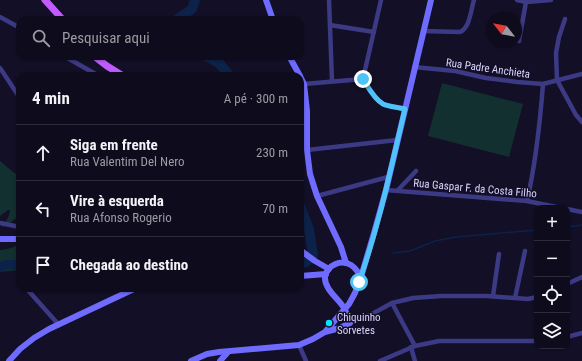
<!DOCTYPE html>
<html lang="pt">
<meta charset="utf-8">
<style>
:root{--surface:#0e0b1c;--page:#171425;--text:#f1f3f6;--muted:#9b9ba3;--line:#2e2b3b}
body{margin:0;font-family:"Roboto Condensed",sans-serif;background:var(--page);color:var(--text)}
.controls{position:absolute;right:12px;bottom:12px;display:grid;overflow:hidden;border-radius:8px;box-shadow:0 1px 3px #0004}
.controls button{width:36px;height:36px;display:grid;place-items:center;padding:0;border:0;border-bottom:1px solid var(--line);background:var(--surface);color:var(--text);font:20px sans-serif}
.compass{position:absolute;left:486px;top:12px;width:36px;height:36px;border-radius:50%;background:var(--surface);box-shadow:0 1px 3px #0004;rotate:301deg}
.stop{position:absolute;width:12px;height:12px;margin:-9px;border:3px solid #4fc3f7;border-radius:50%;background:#fff}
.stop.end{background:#4fc3f7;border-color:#fff;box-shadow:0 1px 4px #0008}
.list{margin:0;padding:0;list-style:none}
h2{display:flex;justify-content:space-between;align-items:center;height:52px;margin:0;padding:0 16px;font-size:17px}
h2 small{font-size:13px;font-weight:400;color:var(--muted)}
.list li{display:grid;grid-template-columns:26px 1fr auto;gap:12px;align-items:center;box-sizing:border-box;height:56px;padding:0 16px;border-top:1px solid var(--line)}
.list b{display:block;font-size:15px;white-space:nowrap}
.list p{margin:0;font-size:13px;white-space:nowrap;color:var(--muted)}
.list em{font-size:13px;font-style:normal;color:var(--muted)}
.icon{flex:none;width:22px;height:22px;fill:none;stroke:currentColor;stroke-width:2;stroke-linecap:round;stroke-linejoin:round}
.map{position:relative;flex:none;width:582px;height:361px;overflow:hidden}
.search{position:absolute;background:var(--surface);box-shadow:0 1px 3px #0004;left:16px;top:16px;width:288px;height:44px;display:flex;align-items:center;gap:10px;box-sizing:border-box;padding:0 14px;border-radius:12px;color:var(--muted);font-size:15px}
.panel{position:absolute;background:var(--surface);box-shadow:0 1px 3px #0004;left:16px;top:72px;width:288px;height:220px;border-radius:12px}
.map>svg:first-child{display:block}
</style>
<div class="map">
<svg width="582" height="361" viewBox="0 0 582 361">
<rect width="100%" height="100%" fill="#130f26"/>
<g fill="#12302f">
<polygon points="442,83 523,104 509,157 428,136"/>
<path d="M 0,161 L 13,172 L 20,176 L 20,216 C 14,219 10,224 3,227 L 2,226 C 6,221 10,216 10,210 L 8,210 L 0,216 Z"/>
<path d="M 20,242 L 20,270 L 0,272 L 0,250 C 8,249 15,248 20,242 Z"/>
</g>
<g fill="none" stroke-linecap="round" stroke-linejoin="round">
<g stroke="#0c2248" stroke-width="1.5">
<polyline points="567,227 582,225"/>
<polyline points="393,253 410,251 435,241 456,237 537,230"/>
</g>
<g stroke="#0c2248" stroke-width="10">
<polyline points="176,20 192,9 195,0"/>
<polyline points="206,56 219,63 230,76"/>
<polyline points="300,206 309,229 313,255 306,262 300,263"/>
<polyline points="0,267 6,265 20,265"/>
</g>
<g stroke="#3d3a85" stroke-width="4.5">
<polyline points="329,0 332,81"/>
<path d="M 381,0 L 363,79 C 368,87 374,99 383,104 C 389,107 398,107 405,109"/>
<polyline points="517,0 526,2 551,0"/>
<polyline points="0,17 20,28"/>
<polyline points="565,19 559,37 556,53 557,80 576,115 582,122"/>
<polyline points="330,25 374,32"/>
<path d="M 423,31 L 460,32 C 470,28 471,9 474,0"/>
<polyline points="519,41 526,2"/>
<polyline points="64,56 99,76"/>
<polyline points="414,67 455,71 486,78 517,82 543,84 582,74"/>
<polyline points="0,68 20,98"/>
<polyline points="304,84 363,79"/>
<polyline points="307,150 397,140"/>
<polyline points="386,190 527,201 561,208"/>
<polyline points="398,190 416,171"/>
<polyline points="317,196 388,177"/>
<path d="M 527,201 C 536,162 540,123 543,84"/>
<polyline points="567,209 582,212"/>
<polyline points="0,223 20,227"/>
<polyline points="567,284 582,277"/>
<polyline points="26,288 59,325"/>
<polyline points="493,296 499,254"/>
<polyline points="515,298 525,251"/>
<polyline points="392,303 415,346"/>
<polyline points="350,323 372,314 392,303 413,298 441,296 487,296 528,299 537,297"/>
<polyline points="567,337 582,333"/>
<polyline points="299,345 306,361"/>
<polyline points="411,347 415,361"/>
<polyline points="380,361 415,346 439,341 537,341"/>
</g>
<g stroke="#6f6bff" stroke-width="6">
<polyline points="266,0 273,20"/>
<polyline points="289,56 300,76"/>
<polyline points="300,76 304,84 307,111 307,150 310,174 317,196 341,247 346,263"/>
<polyline points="0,239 20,239"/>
<polyline points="300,250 315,261 329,269"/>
<polyline points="300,276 326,274"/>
<polyline points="361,277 374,233 386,190 431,0"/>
<polyline points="9,361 20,349 34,338 49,329 136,288"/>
<path d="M 191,361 L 207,354 L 219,352 L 299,345 L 313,339 L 325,332 L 349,304 L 355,293 L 361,277 C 358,272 356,268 351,265 C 341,259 327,265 325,277 C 324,289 339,299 344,308 C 347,313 348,318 350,323 L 340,328 L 325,332"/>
<polyline points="220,361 228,352"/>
</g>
<g stroke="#c25bff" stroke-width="7">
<polyline points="45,0 63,20"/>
<polyline points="94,56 107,66 123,76"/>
</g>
</g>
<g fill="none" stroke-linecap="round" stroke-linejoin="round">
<path stroke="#4fc3f7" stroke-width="5" d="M 359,282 C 379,226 391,167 405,109 C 398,107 389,107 383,104 C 374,99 368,87 363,79"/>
</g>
<circle fill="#00e5ff" stroke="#130f26" stroke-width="1.5" cx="329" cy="323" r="4"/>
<g text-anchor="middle" stroke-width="3" stroke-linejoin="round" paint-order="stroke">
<g font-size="11" fill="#d9d4ff" stroke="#130f26">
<text transform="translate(488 68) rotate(8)" y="4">Rua Padre Anchieta</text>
<text transform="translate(475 188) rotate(5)" y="4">Rua Gaspar F. da Costa Filho</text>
</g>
<g font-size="11" fill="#d9d4ff" stroke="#130f26" text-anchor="start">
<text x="337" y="321">Chiquinho<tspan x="337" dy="13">Sorvetes</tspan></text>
</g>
</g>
</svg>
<div class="controls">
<button>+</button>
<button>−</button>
<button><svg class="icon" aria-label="locate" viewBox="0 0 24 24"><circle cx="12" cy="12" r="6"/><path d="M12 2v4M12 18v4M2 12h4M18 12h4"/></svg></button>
<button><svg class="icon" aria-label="layers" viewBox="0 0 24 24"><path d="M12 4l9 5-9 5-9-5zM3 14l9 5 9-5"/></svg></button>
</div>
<svg class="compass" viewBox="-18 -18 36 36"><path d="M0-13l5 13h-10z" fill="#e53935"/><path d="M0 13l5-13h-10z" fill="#9b9ba3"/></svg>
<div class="stop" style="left:359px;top:282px"></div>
<div class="stop end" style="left:363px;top:79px"></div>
<div class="search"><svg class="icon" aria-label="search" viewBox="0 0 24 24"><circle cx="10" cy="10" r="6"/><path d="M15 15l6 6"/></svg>Pesquisar aqui</div>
<section class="panel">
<h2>4 min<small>A pé · 300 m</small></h2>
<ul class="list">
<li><svg class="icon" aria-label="ahead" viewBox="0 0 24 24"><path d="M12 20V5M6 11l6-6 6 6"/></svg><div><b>Siga em frente</b><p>Rua Valentim Del Nero</p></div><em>230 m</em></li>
<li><svg class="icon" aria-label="left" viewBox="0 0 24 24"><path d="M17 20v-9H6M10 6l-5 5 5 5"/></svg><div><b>Vire à esquerda</b><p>Rua Afonso Rogerio</p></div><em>70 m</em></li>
<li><svg class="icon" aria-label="arrive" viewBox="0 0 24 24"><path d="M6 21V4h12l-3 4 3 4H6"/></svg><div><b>Chegada ao destino</b></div></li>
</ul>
</section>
</div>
